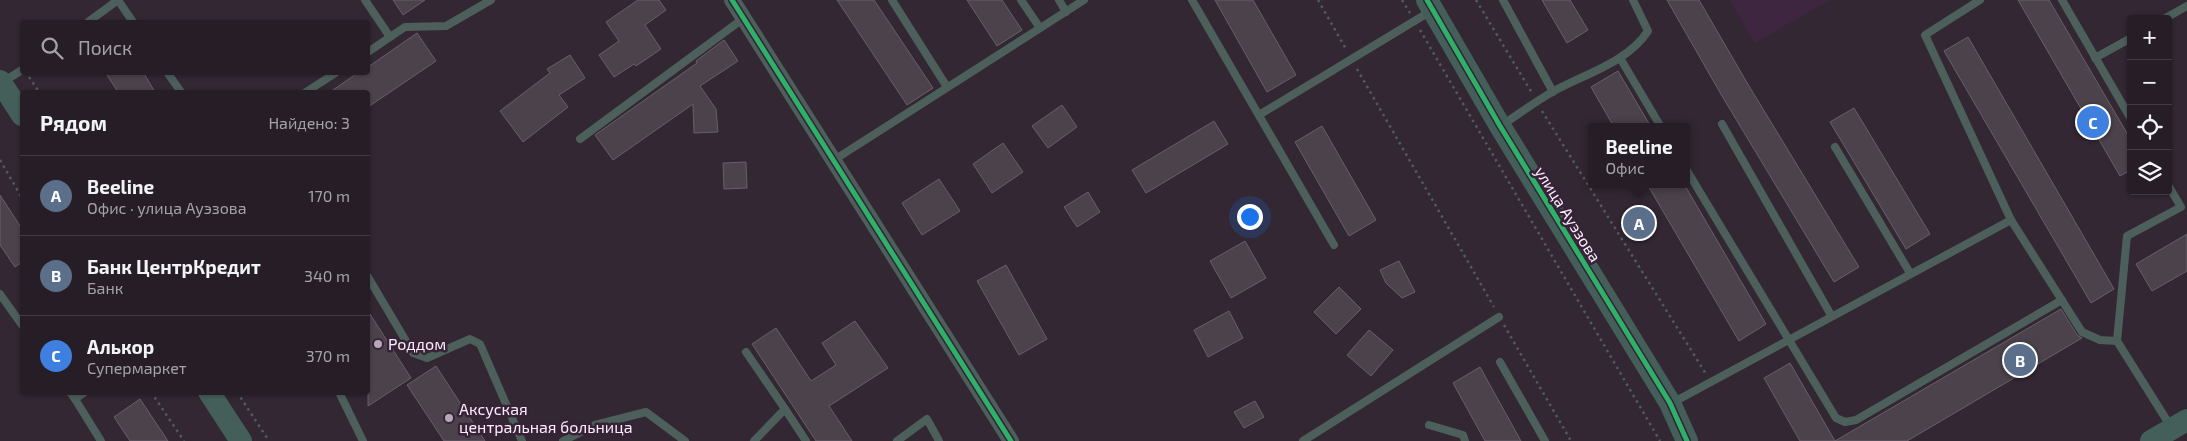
<!DOCTYPE html>
<html lang="ru">
<meta charset="utf-8">
<style>
:root{--surface:#261d26;--page:#322a32;--text:#f1f3f6;--muted:#a4a2a7;--line:#423b43;--accent:#b5a8b6}
body{margin:0;font-family:"Exo 2",sans-serif;background:var(--page);color:var(--text)}
.controls{position:absolute;right:15px;top:15px;display:grid;overflow:hidden;border-radius:5px;box-shadow:0 1px 4px #0004}
.controls button{width:45px;height:45px;display:grid;place-items:center;padding:0;border:0;border-bottom:1px solid var(--line);background:var(--surface);color:var(--text);font:25px sans-serif}
.you{position:absolute;left:1249px;top:216px;width:18px;height:18px;margin:-12px;border:4px solid #fff;border-radius:50%;background:#1a73e8;box-shadow:0 0 0 8px #1a73e833}
.badge{display:grid;place-items:center;width:32px;height:32px;border-radius:50%;background:var(--accent);color:#fff;font-size:16px;font-weight:700}
.pin{position:absolute;translate:-50% -50%;border:2px solid #fff;box-shadow:0 1px 5px #0006}
.popup{position:absolute;left:1588px;top:123px;width:102px;height:65px;box-sizing:border-box;display:grid;place-content:center;border-radius:5px;background:var(--surface);filter:drop-shadow(0 1px 4px #0005);font-size:16px;white-space:nowrap;color:var(--muted)}
.popup b{font-size:19px;color:var(--text)}
.popup::after{content:'';position:absolute;left:50%;top:100%;margin-left:-10px;border:10px solid transparent;border-top-color:var(--surface)}
.list{margin:0;padding:0;list-style:none}
h2{display:flex;justify-content:space-between;align-items:center;height:65px;margin:0;padding:0 20px;font-size:21px}
h2 small{font-size:16px;font-weight:400;color:var(--muted)}
.list li{display:grid;grid-template-columns:32px 1fr auto;gap:15px;align-items:center;box-sizing:border-box;height:80px;padding:0 20px;border-top:1px solid var(--line)}
.list b{display:block;font-size:19px;white-space:nowrap}
.list p{margin:0;font-size:16px;white-space:nowrap;color:var(--muted)}
.list em{font-size:16px;font-style:normal;color:var(--muted)}
.icon{flex:none;width:28px;height:28px;fill:none;stroke:currentColor;stroke-width:2;stroke-linecap:round;stroke-linejoin:round}
.map{position:relative;flex:none;width:2187px;height:441px;overflow:hidden}
.search{position:absolute;background:var(--surface);box-shadow:0 1px 4px #0004;left:20px;top:20px;width:350px;height:55px;display:flex;align-items:center;gap:12px;box-sizing:border-box;padding:0 18px;border-radius:5px;color:var(--muted);font-size:19px}
.panel{position:absolute;background:var(--surface);box-shadow:0 1px 4px #0004;left:20px;top:90px;width:350px;height:305px;border-radius:5px}
.map>svg:first-child{display:block}
</style>
<div class="map">
<svg width="2187" height="441" viewBox="0 0 2187 441">
<rect width="100%" height="100%" fill="#322733"/>
<polygon fill="#3e2640" points="1730,0 1830,0 1755,43"/>
<g fill="#4b424c" stroke="#695f6a">
<polygon points="393,0 425,0 403,15"/>
<polygon points="638,0 659,0 666,10 645,25 661,49 636,66 634,64 614,77 599,55 619,41 606,22"/>
<polygon points="837,0 874,0 933,88 907,105"/>
<polygon points="967,0 1002,0 1022,30 997,46"/>
<polygon points="1215,0 1253,0 1296,75 1267,92"/>
<polygon points="1542,0 1570,0 1588,30 1567,43"/>
<polygon points="1667,0 1699,0 1746,81 1859,267 1834,282 1722,96"/>
<polygon points="2018,0 2049,0 2131,140 2131,170 2120,176"/>
<polygon points="417,33 436,61 368,107 368,92 330,92 359,72 368,72 368,67"/>
<polygon points="1968,37 2114,289 2091,303 1944,51"/>
<polygon points="724,40 738,61 700,86 716,109 718,132 694,133 693,104 613,160 595,135 697,63 696,61"/>
<polygon points="570,55 585,78 559,95 568,107 523,142 500,111 550,73 547,69"/>
<polygon points="1618,71 1651,127 1614,127 1591,87"/>
<polygon points="105,72 143,72 155,92 118,92"/>
<polygon points="1062,105 1077,127 1048,148 1032,126"/>
<polygon points="1854,108 1930,234 1906,249 1830,122"/>
<polygon points="1214,121 1228,144 1146,193 1132,170"/>
<polygon points="1322,126 1376,220 1349,236 1295,142"/>
<polygon points="1003,143 1023,172 992,193 973,164"/>
<polygon points="746,162 747,188 724,189 723,163"/>
<polygon points="939,179 960,211 922,235 902,203"/>
<polygon points="1647,184 1684,184 1766,324 1739,341"/>
<polygon points="1088,192 1100,212 1077,227 1064,207"/>
<polygon points="0,195 22,229 22,262 15,267 0,245"/>
<polygon points="2187,234 2187,271 2152,291 2136,264"/>
<polygon points="1245,241 1266,278 1231,298 1210,261"/>
<polygon points="1399,261 1415,292 1402,298 1386,283 1380,270"/>
<polygon points="1006,265 1047,339 1019,355 977,281"/>
<polygon points="1339,287 1361,309 1336,334 1314,312"/>
<polygon points="2061,309 2077,335 2082,338 1907,441 1800,441 1764,378 1790,363 1835,441"/>
<polygon points="368,311 411,378 368,406"/>
<polygon points="1229,311 1243,338 1208,357 1194,330"/>
<polygon points="855,321 888,368 829,406 852,441 816,441 752,344 776,328 811,381 836,365 822,343"/>
<polygon points="1369,330 1393,350 1371,376 1347,355"/>
<polygon points="436,366 485,441 444,441 407,385"/>
<polygon points="1480,367 1521,441 1485,441 1453,383"/>
<polygon points="140,399 168,441 130,441 114,417"/>
<polygon points="1255,401 1264,417 1244,428 1234,412"/>
</g>
<g fill="none" stroke-linecap="round" stroke-linejoin="round">
<g stroke="#515b5b" stroke-width="2.5" stroke-dasharray="2.5 4" stroke-linecap="butt">
<polyline points="1318,0 1346,49"/>
<polyline points="1402,0 1410,13"/>
<polyline points="1476,0 1532,93"/>
<polyline points="1420,30 1660,441"/>
<polyline points="1357,69 1494,307"/>
<polyline points="29,77 39,92"/>
<polyline points="1542,111 1706,374"/>
<polyline points="0,160 22,198"/>
<polyline points="1504,325 1571,441"/>
<polyline points="151,392 184,441"/>
<polyline points="237,392 269,441"/>
</g>
<g stroke="#4d5f5b" stroke-width="8">
<polyline points="118,0 133,22"/>
<polyline points="365,0 390,37 368,52"/>
<polyline points="892,0 947,87"/>
<polyline points="1021,0 1040,28"/>
<polyline points="1059,0 1066,12"/>
<polyline points="1192,0 1334,245"/>
<polyline points="1503,0 1553,92"/>
<polyline points="1980,0 1925,35 2011,220"/>
<polyline points="2062,0 2131,119"/>
<polyline points="2164,19 2187,6"/>
<polyline points="88,22 118,0"/>
<polyline points="390,37 405,27 446,26 491,0"/>
<polyline points="1620,58 1661,127"/>
<polyline points="2095,58 2131,38"/>
<polyline points="167,72 181,92"/>
<polyline points="3,82 22,70"/>
<polyline points="306,92 337,72"/>
<polyline points="1259,115 1431,11"/>
<polyline points="1722,124 1831,315"/>
<path d="M 1502,125 C 1519,114 1536,101 1554,91 C 1585,74 1628,62 1648,31 L 1633,0"/>
<polyline points="580,139 744,18"/>
<polyline points="1835,147 1910,273"/>
<polyline points="834,160 1084,0"/>
<polyline points="1686,169 1836,418 1845,422 1856,420 2062,300"/>
<polyline points="368,277 413,353 427,358 470,339 480,344 522,441"/>
<polyline points="0,294 22,325"/>
<polyline points="2117,341 2127,236 2181,207 2168,185"/>
<polyline points="746,352 785,409"/>
<polyline points="1500,362 1545,441"/>
<polyline points="70,392 75,399 85,392"/>
<polyline points="339,392 363,441"/>
<polyline points="75,399 101,441"/>
<polyline points="1672,403 2011,220 2082,332 2100,340 2117,341 2171,427"/>
<polyline points="1429,425 1463,435 1465,441"/>
<polyline points="563,441 595,425 646,412 685,441"/>
<polyline points="754,441 785,409 806,441"/>
<polyline points="897,441 927,419 939,441"/>
<polyline points="1303,441 1499,317"/>
</g>
<polyline stroke="#4d5f5b" stroke-width="16" points="732,0 1011,441"/>
<g stroke="#445f59" stroke-width="22">
<polyline points="1427,0 1500,126 1670,403 1687,441"/>
<polyline points="0,81 22,115"/>
<polyline points="209,392 241,441"/>
<polyline points="2151,441 2187,420"/>
</g>
<defs>
<g id="cycleway">
<polyline points="732,0 1011,441"/>
<polyline points="1427,0 1500,126 1670,403 1687,441"/>
</g>
</defs>
<use href="#cycleway" stroke="#372238" stroke-width="8"/>
<use href="#cycleway" stroke="#2db169" stroke-width="5"/>
</g>
<g fill="#b5a8b6" stroke="#372238" stroke-width="2">
<circle cx="378" cy="344" r="5"/>
<circle cx="449" cy="418" r="5"/>
</g>
<g text-anchor="middle" stroke-width="5" stroke-linejoin="round" paint-order="stroke">
<g font-size="16" fill="#fbedfc" stroke="#372238">
<text transform="translate(1568 214) rotate(58)" y="6">улица Ауэзова</text>
</g>
<g font-size="16" fill="#fbedfc" stroke="#372238" text-anchor="start">
<text x="388" y="350">Роддом</text>
<text x="459" y="415">Аксуская<tspan x="459" dy="18">центральная больница</tspan></text>
</g>
</g>
</svg>
<div class="controls">
<button>+</button>
<button>−</button>
<button><svg class="icon" aria-label="locate" viewBox="0 0 24 24"><circle cx="12" cy="12" r="6"/><path d="M12 2v4M12 18v4M2 12h4M18 12h4"/></svg></button>
<button><svg class="icon" aria-label="layers" viewBox="0 0 24 24"><path d="M12 4l9 5-9 5-9-5zM3 14l9 5 9-5"/></svg></button>
</div>
<div class="you"></div>
<div class="pin badge" style="left:1639px;top:223px;background:#5c6f8a">A</div>
<div class="popup"><b>Beeline</b>Офис</div>
<div class="pin badge" style="left:2020px;top:360px;background:#5c6f8a">B</div>
<div class="pin badge" style="left:2093px;top:122px;background:#3f7fe0">C</div>
<div class="search"><svg class="icon" aria-label="search" viewBox="0 0 24 24"><circle cx="10" cy="10" r="6"/><path d="M15 15l6 6"/></svg>Поиск</div>
<section class="panel">
<h2>Рядом<small>Найдено: 3</small></h2>
<ul class="list">
<li><span class="badge" style="background:#5c6f8a">A</span><div><b>Beeline</b><p>Офис · улица Ауэзова</p></div><em>170 m</em></li>
<li><span class="badge" style="background:#5c6f8a">B</span><div><b>Банк ЦентрКредит</b><p>Банк</p></div><em>340 m</em></li>
<li><span class="badge" style="background:#3f7fe0">C</span><div><b>Алькор</b><p>Супермаркет</p></div><em>370 m</em></li>
</ul>
</section>
</div>
